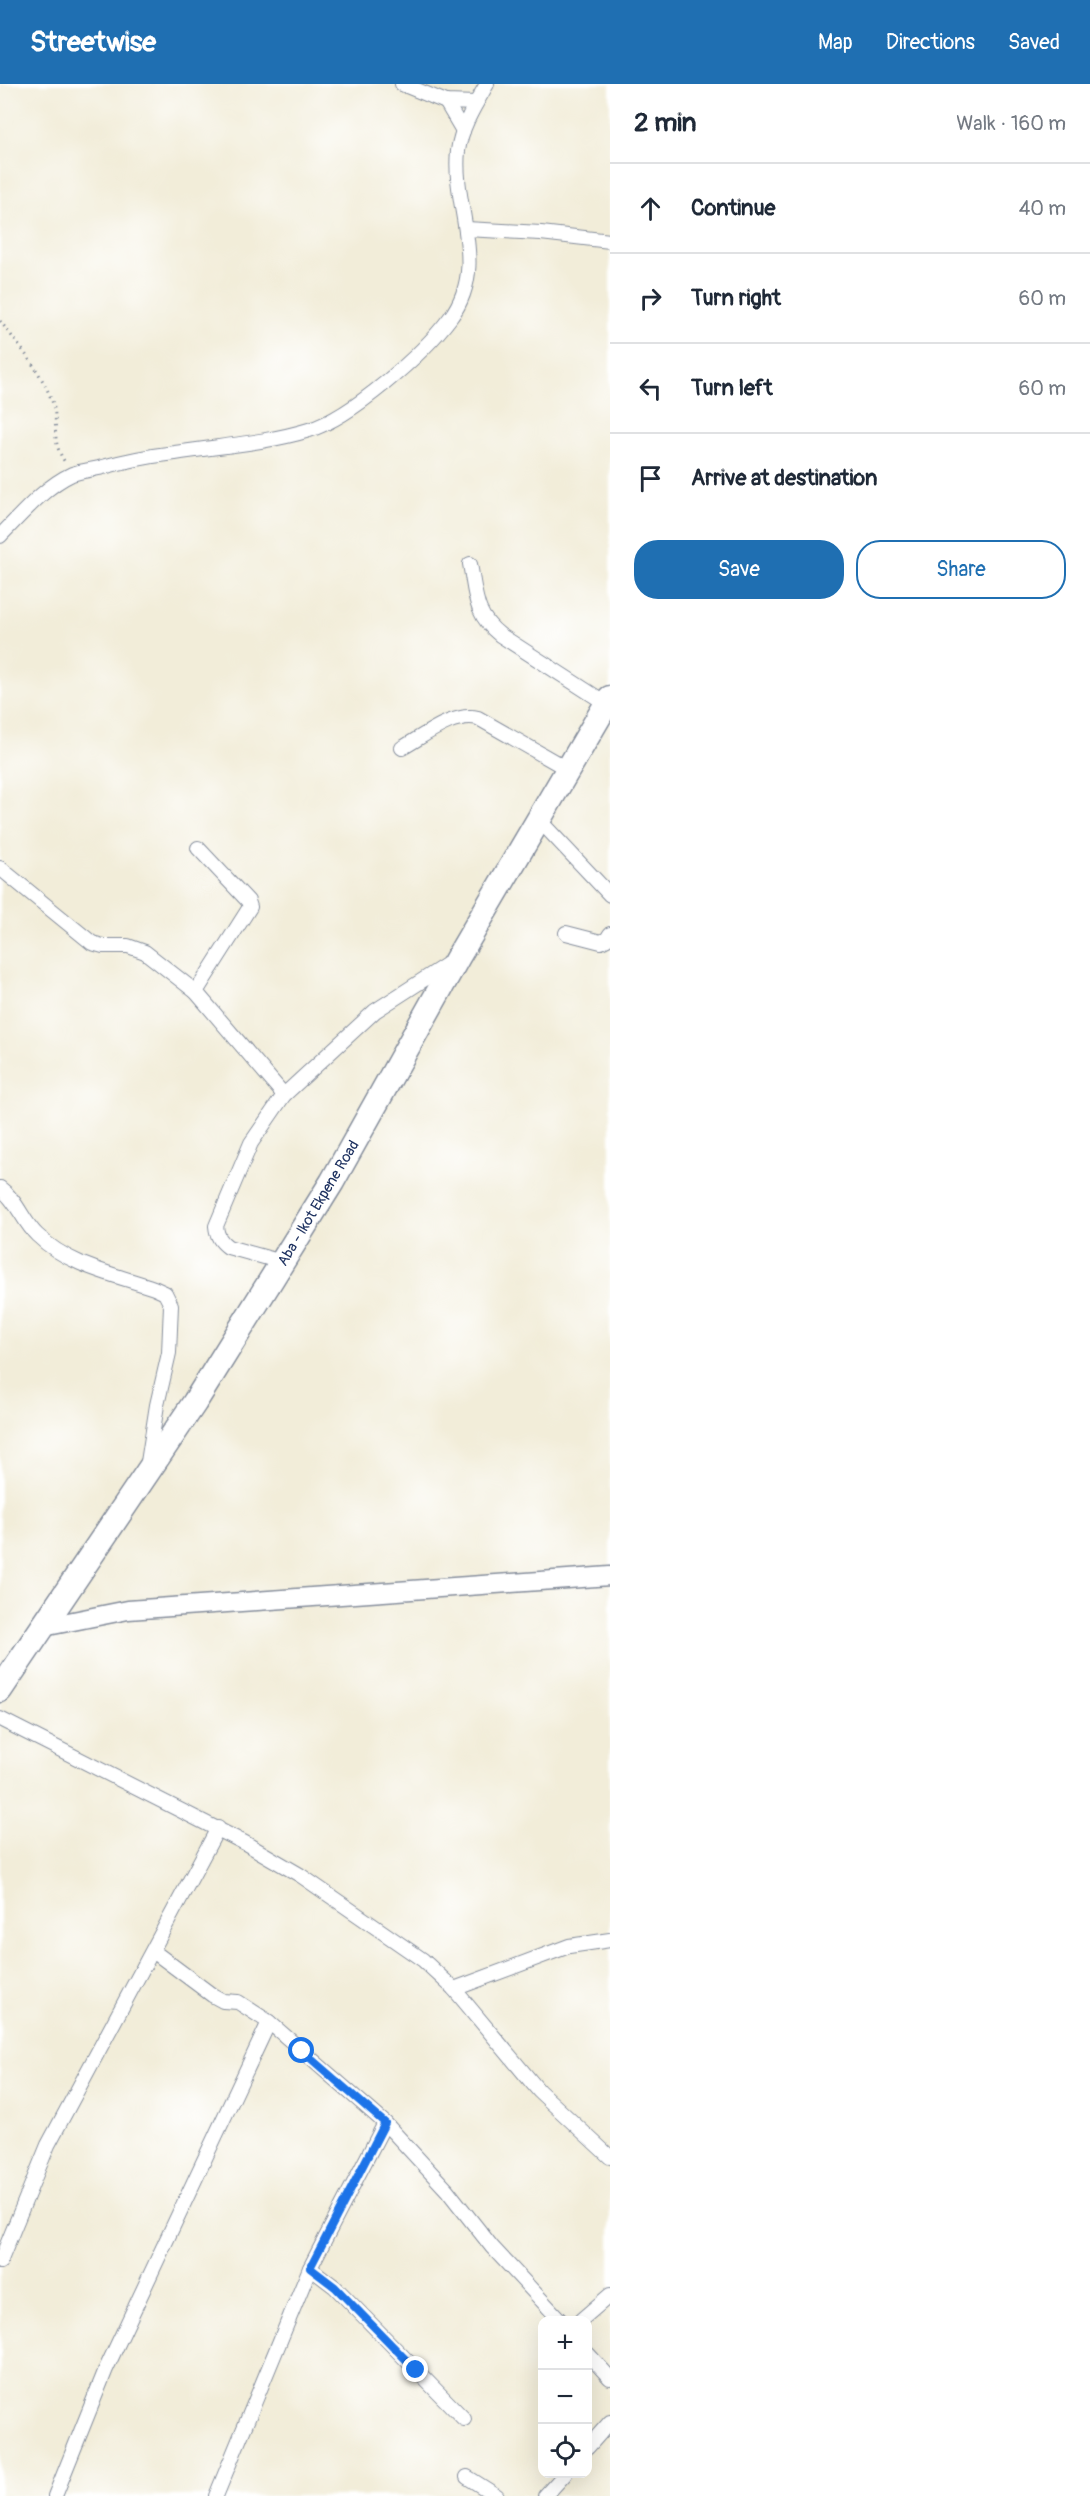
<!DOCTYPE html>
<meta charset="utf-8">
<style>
:root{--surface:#fff;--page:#f6f6f7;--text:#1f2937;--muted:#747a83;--line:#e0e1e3;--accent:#1f6fb2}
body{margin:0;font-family:Pangolin,sans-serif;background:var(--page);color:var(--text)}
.controls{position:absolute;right:18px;bottom:18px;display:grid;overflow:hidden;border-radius:12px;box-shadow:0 6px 24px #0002}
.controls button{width:54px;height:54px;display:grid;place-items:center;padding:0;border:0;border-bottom:2px solid var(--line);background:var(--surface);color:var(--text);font:30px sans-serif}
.stop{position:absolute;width:18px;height:18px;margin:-14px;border:4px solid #1a73e8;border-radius:50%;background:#fff}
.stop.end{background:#1a73e8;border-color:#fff;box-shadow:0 2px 6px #0008}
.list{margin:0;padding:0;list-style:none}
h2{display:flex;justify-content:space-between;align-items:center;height:78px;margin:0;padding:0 24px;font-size:26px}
h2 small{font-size:20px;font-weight:400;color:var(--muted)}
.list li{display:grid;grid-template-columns:39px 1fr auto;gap:18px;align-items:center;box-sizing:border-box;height:90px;padding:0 24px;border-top:2px solid var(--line)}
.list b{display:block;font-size:22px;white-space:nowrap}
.list em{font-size:20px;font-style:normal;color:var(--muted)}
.actions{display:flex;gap:12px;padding:18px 24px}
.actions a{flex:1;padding:14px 0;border:2px solid var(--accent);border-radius:24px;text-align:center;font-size:21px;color:var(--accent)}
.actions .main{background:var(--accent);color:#fff}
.icon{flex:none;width:33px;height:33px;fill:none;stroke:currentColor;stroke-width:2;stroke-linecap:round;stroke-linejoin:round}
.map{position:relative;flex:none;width:610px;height:2412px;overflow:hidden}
header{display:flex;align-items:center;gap:36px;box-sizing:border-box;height:84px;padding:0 30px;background:var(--accent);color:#fff}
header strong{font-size:28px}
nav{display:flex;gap:33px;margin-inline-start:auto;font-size:21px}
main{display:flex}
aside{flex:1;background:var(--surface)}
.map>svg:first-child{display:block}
</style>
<header>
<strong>Streetwise</strong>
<nav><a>Map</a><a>Directions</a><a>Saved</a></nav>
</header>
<main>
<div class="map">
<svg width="610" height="2412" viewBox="0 0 610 2412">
<rect width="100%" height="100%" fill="#fff"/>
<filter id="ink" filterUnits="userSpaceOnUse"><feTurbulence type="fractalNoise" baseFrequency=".0167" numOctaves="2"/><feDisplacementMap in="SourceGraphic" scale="12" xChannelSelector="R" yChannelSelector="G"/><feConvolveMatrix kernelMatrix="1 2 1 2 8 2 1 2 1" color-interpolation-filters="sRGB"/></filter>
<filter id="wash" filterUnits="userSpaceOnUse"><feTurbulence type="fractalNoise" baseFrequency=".008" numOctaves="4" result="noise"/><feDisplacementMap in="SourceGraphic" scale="24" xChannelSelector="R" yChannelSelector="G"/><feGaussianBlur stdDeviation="1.35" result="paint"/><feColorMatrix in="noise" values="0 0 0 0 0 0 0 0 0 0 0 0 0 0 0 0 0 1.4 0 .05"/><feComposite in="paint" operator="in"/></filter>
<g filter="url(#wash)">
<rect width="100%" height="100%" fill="#f2edd9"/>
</g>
<g filter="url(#ink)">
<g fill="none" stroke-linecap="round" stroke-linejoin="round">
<defs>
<g id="minor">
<polyline points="402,0 446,18 476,19"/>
<polyline points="446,18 463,47"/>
<polyline points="466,145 541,149 610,157"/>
<path d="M 0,452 C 22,430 44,403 72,390 C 80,387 90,386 99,384 C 124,377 149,372 175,369 C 218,362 267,359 309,346 C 352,333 423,270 450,234 C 490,181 452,124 458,67 C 461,43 475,21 487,0"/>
<path d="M 470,480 C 476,511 474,530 500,551 L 607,620"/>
<path d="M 402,664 C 424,652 453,628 478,634 L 569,686"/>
<polyline points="539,736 610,811"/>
<polyline points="0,784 92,859 103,862 128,862 145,868 196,908 284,1011"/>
<polyline points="566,849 601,858 607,855 610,850"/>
<polyline points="196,908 250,823 248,817 198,764"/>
<path d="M 0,1104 C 17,1116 23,1138 37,1151 C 69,1182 113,1190 154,1204 L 165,1209 L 171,1221 L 169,1269 L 157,1321 L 148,1378"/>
<path d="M 282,1178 L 228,1163 C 220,1157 217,1152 216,1142 L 251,1059 L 284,1011 L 375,927 L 451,878"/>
<polyline points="0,1635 245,1759 300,1791 423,1876 454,1905 539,2007 610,2073"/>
<polyline points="153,1867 212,1911 223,1917 238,1918 269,1938 385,2039 447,2106 492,2163 560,2236"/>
<polyline points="454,1905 569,1862 610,1856"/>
<polyline points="0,2178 48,2061 218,1744"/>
<polyline points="310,2184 385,2039"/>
<polyline points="581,2236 610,2211"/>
<polyline points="588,2270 610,2294"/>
<polyline points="588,2363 610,2338"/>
<polyline points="467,2393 497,2412"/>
<polyline points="55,2412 106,2285 269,1938"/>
<polyline points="216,2412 310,2184 335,2203 464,2335"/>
<polyline points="545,2412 565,2390"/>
</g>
<polyline id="tertiary" points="43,1543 128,1526 610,1492"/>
<polyline id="trunk" points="0,1606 195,1318 332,1098 458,873 610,614"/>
</defs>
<use href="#minor" stroke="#868e9c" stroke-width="16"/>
<use href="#tertiary" stroke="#868e9c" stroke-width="21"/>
<use href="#trunk" stroke="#868e9c" stroke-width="27"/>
<path stroke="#868e9c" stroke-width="3" stroke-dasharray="1.5 4.5" stroke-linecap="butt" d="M 0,237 C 20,263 42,288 53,320 C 59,341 50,356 65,378"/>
<use href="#minor" stroke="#fff" stroke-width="14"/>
<use href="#tertiary" stroke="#fff" stroke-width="18"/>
<use href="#trunk" stroke="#fff" stroke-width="24"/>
</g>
</g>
<g fill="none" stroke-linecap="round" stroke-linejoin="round" filter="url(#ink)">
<polyline stroke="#1a73e8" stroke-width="8" points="302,1967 385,2039 310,2184 335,2203 416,2286"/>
</g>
<g text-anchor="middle" stroke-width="5" stroke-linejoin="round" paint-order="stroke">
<g font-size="15" fill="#1b2f5e" stroke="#fff">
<text transform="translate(318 1119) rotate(-59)" y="5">Aba - Ikot Ekpene Road</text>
</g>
</g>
</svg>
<div class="controls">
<button>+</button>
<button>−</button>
<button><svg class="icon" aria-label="locate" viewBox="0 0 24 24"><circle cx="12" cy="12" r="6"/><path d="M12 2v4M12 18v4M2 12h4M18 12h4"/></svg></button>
</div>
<div class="stop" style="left:302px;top:1967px"></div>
<div class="stop end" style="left:416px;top:2286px"></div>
</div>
<aside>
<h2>2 min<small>Walk · 160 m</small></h2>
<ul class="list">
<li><svg class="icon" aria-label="ahead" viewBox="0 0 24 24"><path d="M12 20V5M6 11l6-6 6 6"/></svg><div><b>Continue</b></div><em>40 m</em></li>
<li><svg class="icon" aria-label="right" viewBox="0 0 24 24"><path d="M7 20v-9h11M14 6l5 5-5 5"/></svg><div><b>Turn right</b></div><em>60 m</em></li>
<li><svg class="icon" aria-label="left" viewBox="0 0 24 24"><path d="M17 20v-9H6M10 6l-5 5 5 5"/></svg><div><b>Turn left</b></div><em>60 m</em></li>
<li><svg class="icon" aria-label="arrive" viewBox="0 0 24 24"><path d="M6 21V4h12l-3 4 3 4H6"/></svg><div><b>Arrive at destination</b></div></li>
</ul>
<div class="actions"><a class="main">Save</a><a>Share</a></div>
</aside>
</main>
